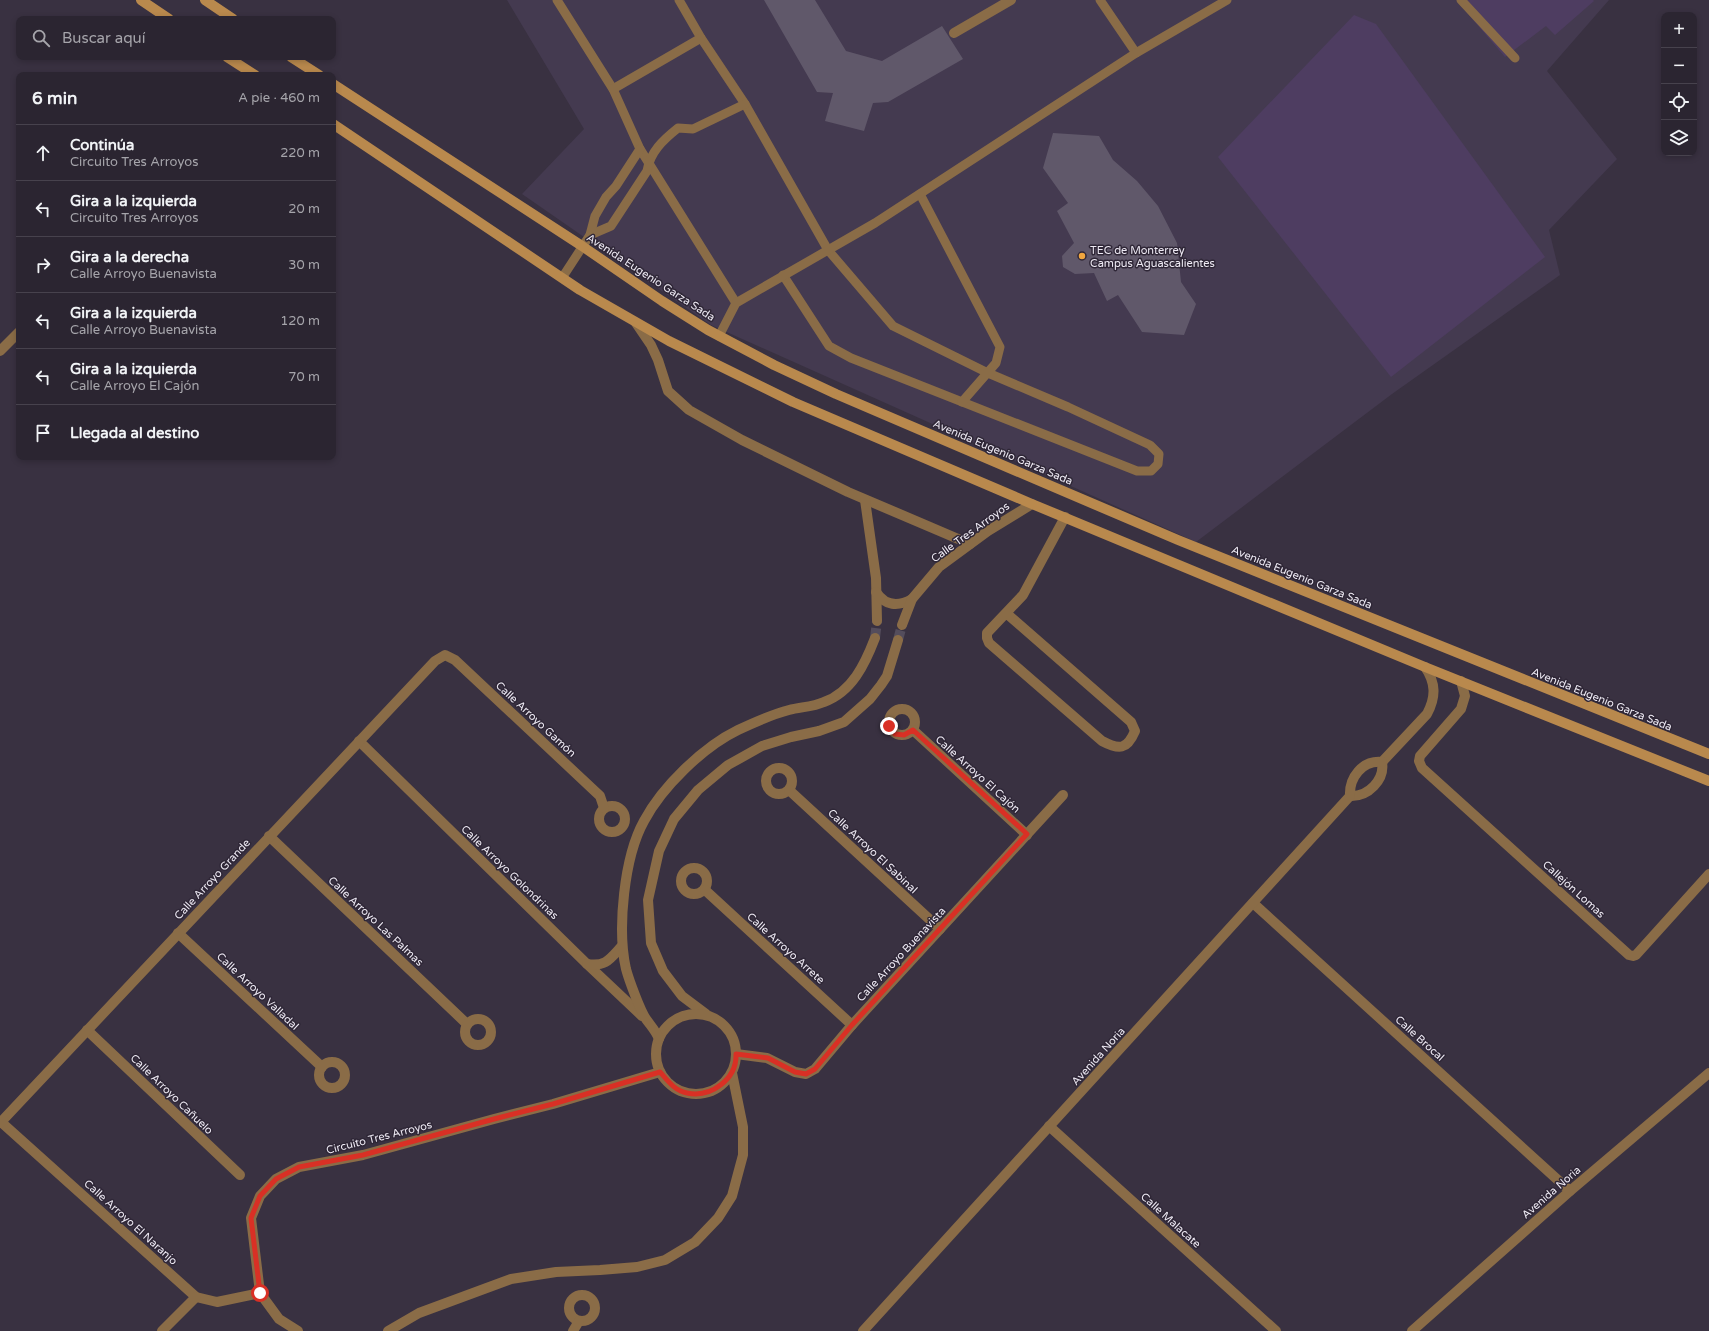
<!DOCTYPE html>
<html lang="es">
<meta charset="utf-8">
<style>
:root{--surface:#2b2531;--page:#37313d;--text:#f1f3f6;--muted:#a6a5ab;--line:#47424d}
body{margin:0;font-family:"Varela Round",sans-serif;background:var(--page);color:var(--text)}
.controls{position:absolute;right:12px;top:12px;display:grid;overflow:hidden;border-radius:8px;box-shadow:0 2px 6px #0003}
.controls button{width:36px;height:36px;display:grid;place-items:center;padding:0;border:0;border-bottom:1px solid var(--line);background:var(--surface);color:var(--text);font:20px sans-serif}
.stop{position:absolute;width:12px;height:12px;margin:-9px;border:3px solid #d93025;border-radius:50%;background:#fff}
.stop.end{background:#d93025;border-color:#fff;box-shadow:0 1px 4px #0008}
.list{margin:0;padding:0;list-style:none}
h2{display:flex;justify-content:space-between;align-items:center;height:52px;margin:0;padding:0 16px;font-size:17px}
h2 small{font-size:13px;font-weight:400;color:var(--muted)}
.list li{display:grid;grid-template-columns:26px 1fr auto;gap:12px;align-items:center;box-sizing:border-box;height:56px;padding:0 16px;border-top:1px solid var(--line)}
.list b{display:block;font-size:15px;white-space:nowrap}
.list p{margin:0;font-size:13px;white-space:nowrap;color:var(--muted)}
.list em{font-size:13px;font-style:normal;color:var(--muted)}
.icon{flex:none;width:22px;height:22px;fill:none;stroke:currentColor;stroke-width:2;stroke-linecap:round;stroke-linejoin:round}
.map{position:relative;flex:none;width:1709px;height:1331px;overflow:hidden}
.search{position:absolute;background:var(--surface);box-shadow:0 2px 6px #0003;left:16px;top:16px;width:320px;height:44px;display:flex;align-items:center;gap:10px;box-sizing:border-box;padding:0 14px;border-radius:8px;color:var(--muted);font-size:15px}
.panel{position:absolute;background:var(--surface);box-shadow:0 2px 6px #0003;left:16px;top:72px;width:320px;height:388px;border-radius:8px}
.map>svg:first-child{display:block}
</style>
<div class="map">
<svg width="1709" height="1331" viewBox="0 0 1709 1331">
<rect width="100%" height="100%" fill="#393141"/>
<polygon fill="#443a50" points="507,0 1609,0 1547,71 1617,159 1549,230 1560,275 1392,394 1196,542 711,325 522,194 584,129"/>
<g fill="#4e3d61">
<polygon points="1456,0 1593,0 1594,1 1555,35 1546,26 1505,57"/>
<polygon points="1354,15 1376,24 1545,257 1391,377 1218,157"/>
</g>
<g fill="#60586a">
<polygon points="764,0 815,0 846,51 882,61 942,26 963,59 888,102 873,103 864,131 825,121 833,93 817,92"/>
<polygon points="1053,133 1099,136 1113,160 1137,181 1158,206 1177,243 1181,282 1196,304 1184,335 1142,332 1118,295 1107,301 1094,273 1075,274 1063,267 1062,256 1074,243 1057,211 1068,203 1043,168"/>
</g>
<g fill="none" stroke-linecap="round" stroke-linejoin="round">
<g stroke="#544d5c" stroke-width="10" stroke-dasharray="10 5" stroke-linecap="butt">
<polyline points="875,638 877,621"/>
<polyline points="898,640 902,625"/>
</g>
<g stroke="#8a6c47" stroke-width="9">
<polyline points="557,0 613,89 640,149 736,303"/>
<polyline points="679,0 701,38 745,104 828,250 893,326 988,373 1068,407 1150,445 1159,454 1158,464 1151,471 1137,471 851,358 829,346 783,275"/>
<polyline points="1100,0 1136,53"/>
<polyline points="1461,0 1515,58"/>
<polyline points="613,89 701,38"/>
<polyline points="920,194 1000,347 996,363 962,402"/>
<path d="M 590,235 L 611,226 L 647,171 C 650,152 663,140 678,128 L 693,129 L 745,104"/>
<polyline points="562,278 590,235 595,216 606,197 616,186 640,149"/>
<polyline points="719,336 736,303 875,223 1136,53 1227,0"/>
</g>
<g stroke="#8a6c47" stroke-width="10">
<polyline points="954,33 1011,0"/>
<polyline points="636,323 651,345 658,360 668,391 689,410 742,440 848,492 970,544"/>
<polyline points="0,351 19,332"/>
<polyline points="865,500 876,578 877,621"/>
<path d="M 876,592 C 885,606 898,607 912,599"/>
<path d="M 1006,613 L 1131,722 L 1135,731 C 1127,750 1119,750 1102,741 L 989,643 L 987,638 L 987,633 L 1023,595 L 1065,517"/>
<polyline points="902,625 912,599 939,567 988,531 1032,504"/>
<polyline points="1461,681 1465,696 1461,709 1420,756 1419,761 1422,768 1629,955 1633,956 1636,955 1709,874"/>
<circle cx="902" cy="722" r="13"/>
<polyline points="913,730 1027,835"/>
<polyline points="359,741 587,964 642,1016"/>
<path d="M 1382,762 L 1427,714 C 1436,697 1436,683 1425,667"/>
<circle cx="779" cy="781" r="13"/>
<polyline points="789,790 940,929"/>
<path d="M 1350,796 C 1368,797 1385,780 1382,762"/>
<circle cx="612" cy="819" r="13"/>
<polyline points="269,836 467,1024"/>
<circle cx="694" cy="881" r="13"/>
<polyline points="705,890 852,1025"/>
<polyline points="1253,903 1570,1191"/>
<polyline points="178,933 322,1067"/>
<path d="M 587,964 C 606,967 610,959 622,946"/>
<polyline points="706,1014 682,996 663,971 651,943 648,900 659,851 674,819 698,790 728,765 762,746 791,737 819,731 844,722 870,699 881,685 887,676 898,640"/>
<circle cx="696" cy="1054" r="40"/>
<circle cx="478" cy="1032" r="13"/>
<polyline points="87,1030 240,1175"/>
<path d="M 659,1039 C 656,1031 651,1026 646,1019 C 640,1010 629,980 626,969 C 617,929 624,857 644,821 C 662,787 703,747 738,730 C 753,723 773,714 789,710 C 800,707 813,707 824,702 C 852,692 865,664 875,638"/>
<polyline points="736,1054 767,1058 795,1072 806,1074 815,1069 852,1025 1063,795"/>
<circle cx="332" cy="1075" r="13"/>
<polyline points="1,1122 196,1297 217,1302 260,1293"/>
<polyline points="0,1123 435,661 445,655 455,660 600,796 604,808"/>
<polyline points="1049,1126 1276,1331"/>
<circle cx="582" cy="1308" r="13"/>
<polyline points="162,1331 196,1297"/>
<polyline points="298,1331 279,1319 260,1293 251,1218 260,1196 276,1179 299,1167 363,1155 494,1119 553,1104 660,1072"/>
<polyline points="388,1331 419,1313 511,1279 556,1272 600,1270 637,1267 665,1260 695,1242 718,1218 732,1196 743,1155 743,1127 732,1073"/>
<polyline points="573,1331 579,1321"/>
<path d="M 863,1331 L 1350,796 C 1349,778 1362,760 1382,762"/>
<polyline points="1412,1331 1570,1191 1709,1073"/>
</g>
<g stroke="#b9894d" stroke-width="10">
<polyline points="141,0 169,19"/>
<polyline points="205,0 233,19"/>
<polyline points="227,57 255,75"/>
<polyline points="291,57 319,75"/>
<polyline points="333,84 582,246 662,301 708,330 774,365 836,394 1178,540 1709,754"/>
<polyline points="333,124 580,290 669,341 793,402 1032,504 1425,667 1709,781"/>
</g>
</g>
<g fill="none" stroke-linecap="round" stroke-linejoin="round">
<path stroke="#d93025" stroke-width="5" d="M 260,1293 L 251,1218 L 260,1196 L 276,1179 L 299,1167 L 363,1155 L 494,1119 L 553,1104 L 660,1072 C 668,1081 675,1091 687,1093 C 711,1098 737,1079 736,1054 L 768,1058 L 795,1072 L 806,1074 L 815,1069 L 852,1025 L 1027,834 L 913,730 L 904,735 L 895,734 L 889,726"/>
</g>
<circle fill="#f0a63f" stroke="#2f2737" stroke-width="1.5" cx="1082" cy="256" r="4"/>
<g text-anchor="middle" stroke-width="3" stroke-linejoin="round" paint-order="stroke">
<g font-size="11" fill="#eeeaf4" stroke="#2f2737" text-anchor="start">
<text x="1090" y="254">TEC de Monterrey<tspan x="1090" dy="13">Campus Aguascalientes</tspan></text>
</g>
<g font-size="11" fill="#eeeaf4" stroke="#2f2737">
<text transform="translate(651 277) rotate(33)" y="4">Avenida Eugenio Garza Sada</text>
<text transform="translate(1003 452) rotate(23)" y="4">Avenida Eugenio Garza Sada</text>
<text transform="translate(970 532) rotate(-36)" y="4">Calle Tres Arroyos</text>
<text transform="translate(1302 577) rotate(22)" y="4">Avenida Eugenio Garza Sada</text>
<text transform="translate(1602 699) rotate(22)" y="4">Avenida Eugenio Garza Sada</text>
<text transform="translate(536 719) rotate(43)" y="4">Calle Arroyo Gamón</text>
<text transform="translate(978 774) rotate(42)" y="4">Calle Arroyo El Cajón</text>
<text transform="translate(873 851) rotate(43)" y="4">Calle Arroyo El Sabinal</text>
<text transform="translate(510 872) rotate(44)" y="4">Calle Arroyo Golondrinas</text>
<text transform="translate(212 879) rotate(-47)" y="4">Calle Arroyo Grande</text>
<text transform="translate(1574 889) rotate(42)" y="4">Callejón Lomas</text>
<text transform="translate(376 921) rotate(43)" y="4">Calle Arroyo Las Palmas</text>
<text transform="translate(786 948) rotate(42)" y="4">Calle Arroyo Arrete</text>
<text transform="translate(901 954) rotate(-47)" y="4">Calle Arroyo Buenavista</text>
<text transform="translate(258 991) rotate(43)" y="4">Calle Arroyo Valladal</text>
<text transform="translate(1420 1038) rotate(42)" y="4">Calle Brocal</text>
<text transform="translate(1098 1056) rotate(-48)" y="4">Avenida Noria</text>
<text transform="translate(172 1094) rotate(44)" y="4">Calle Arroyo Cañuelo</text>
<text transform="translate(379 1137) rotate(-14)" y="4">Circuito Tres Arroyos</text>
<text transform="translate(1551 1192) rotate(-41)" y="4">Avenida Noria</text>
<text transform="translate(1171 1220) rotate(42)" y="4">Calle Malacate</text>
<text transform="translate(131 1222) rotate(42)" y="4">Calle Arroyo El Naranjo</text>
</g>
</g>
</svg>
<div class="controls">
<button>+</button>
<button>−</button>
<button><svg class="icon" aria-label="locate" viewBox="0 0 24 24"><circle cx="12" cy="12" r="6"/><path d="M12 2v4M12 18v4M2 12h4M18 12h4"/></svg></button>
<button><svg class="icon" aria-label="layers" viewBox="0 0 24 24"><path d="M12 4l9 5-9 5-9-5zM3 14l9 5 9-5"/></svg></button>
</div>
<div class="stop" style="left:260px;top:1293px"></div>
<div class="stop end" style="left:889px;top:726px"></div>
<div class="search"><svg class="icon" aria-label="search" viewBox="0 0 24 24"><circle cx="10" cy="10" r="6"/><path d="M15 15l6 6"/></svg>Buscar aquí</div>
<section class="panel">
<h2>6 min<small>A pie · 460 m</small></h2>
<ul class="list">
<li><svg class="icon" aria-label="ahead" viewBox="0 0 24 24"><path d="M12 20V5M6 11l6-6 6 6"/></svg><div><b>Continúa</b><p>Circuito Tres Arroyos</p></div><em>220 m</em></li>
<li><svg class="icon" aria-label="left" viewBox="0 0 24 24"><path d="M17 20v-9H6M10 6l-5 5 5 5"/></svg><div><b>Gira a la izquierda</b><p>Circuito Tres Arroyos</p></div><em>20 m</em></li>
<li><svg class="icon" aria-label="right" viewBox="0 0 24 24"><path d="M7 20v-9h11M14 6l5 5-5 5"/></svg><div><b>Gira a la derecha</b><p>Calle Arroyo Buenavista</p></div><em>30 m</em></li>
<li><svg class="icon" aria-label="left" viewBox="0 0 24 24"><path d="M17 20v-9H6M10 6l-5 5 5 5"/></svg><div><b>Gira a la izquierda</b><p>Calle Arroyo Buenavista</p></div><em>120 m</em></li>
<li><svg class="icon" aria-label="left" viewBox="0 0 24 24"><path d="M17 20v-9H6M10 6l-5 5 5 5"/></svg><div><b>Gira a la izquierda</b><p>Calle Arroyo El Cajón</p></div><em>70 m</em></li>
<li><svg class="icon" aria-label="arrive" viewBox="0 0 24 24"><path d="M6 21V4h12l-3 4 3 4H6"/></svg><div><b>Llegada al destino</b></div></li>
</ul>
</section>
</div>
